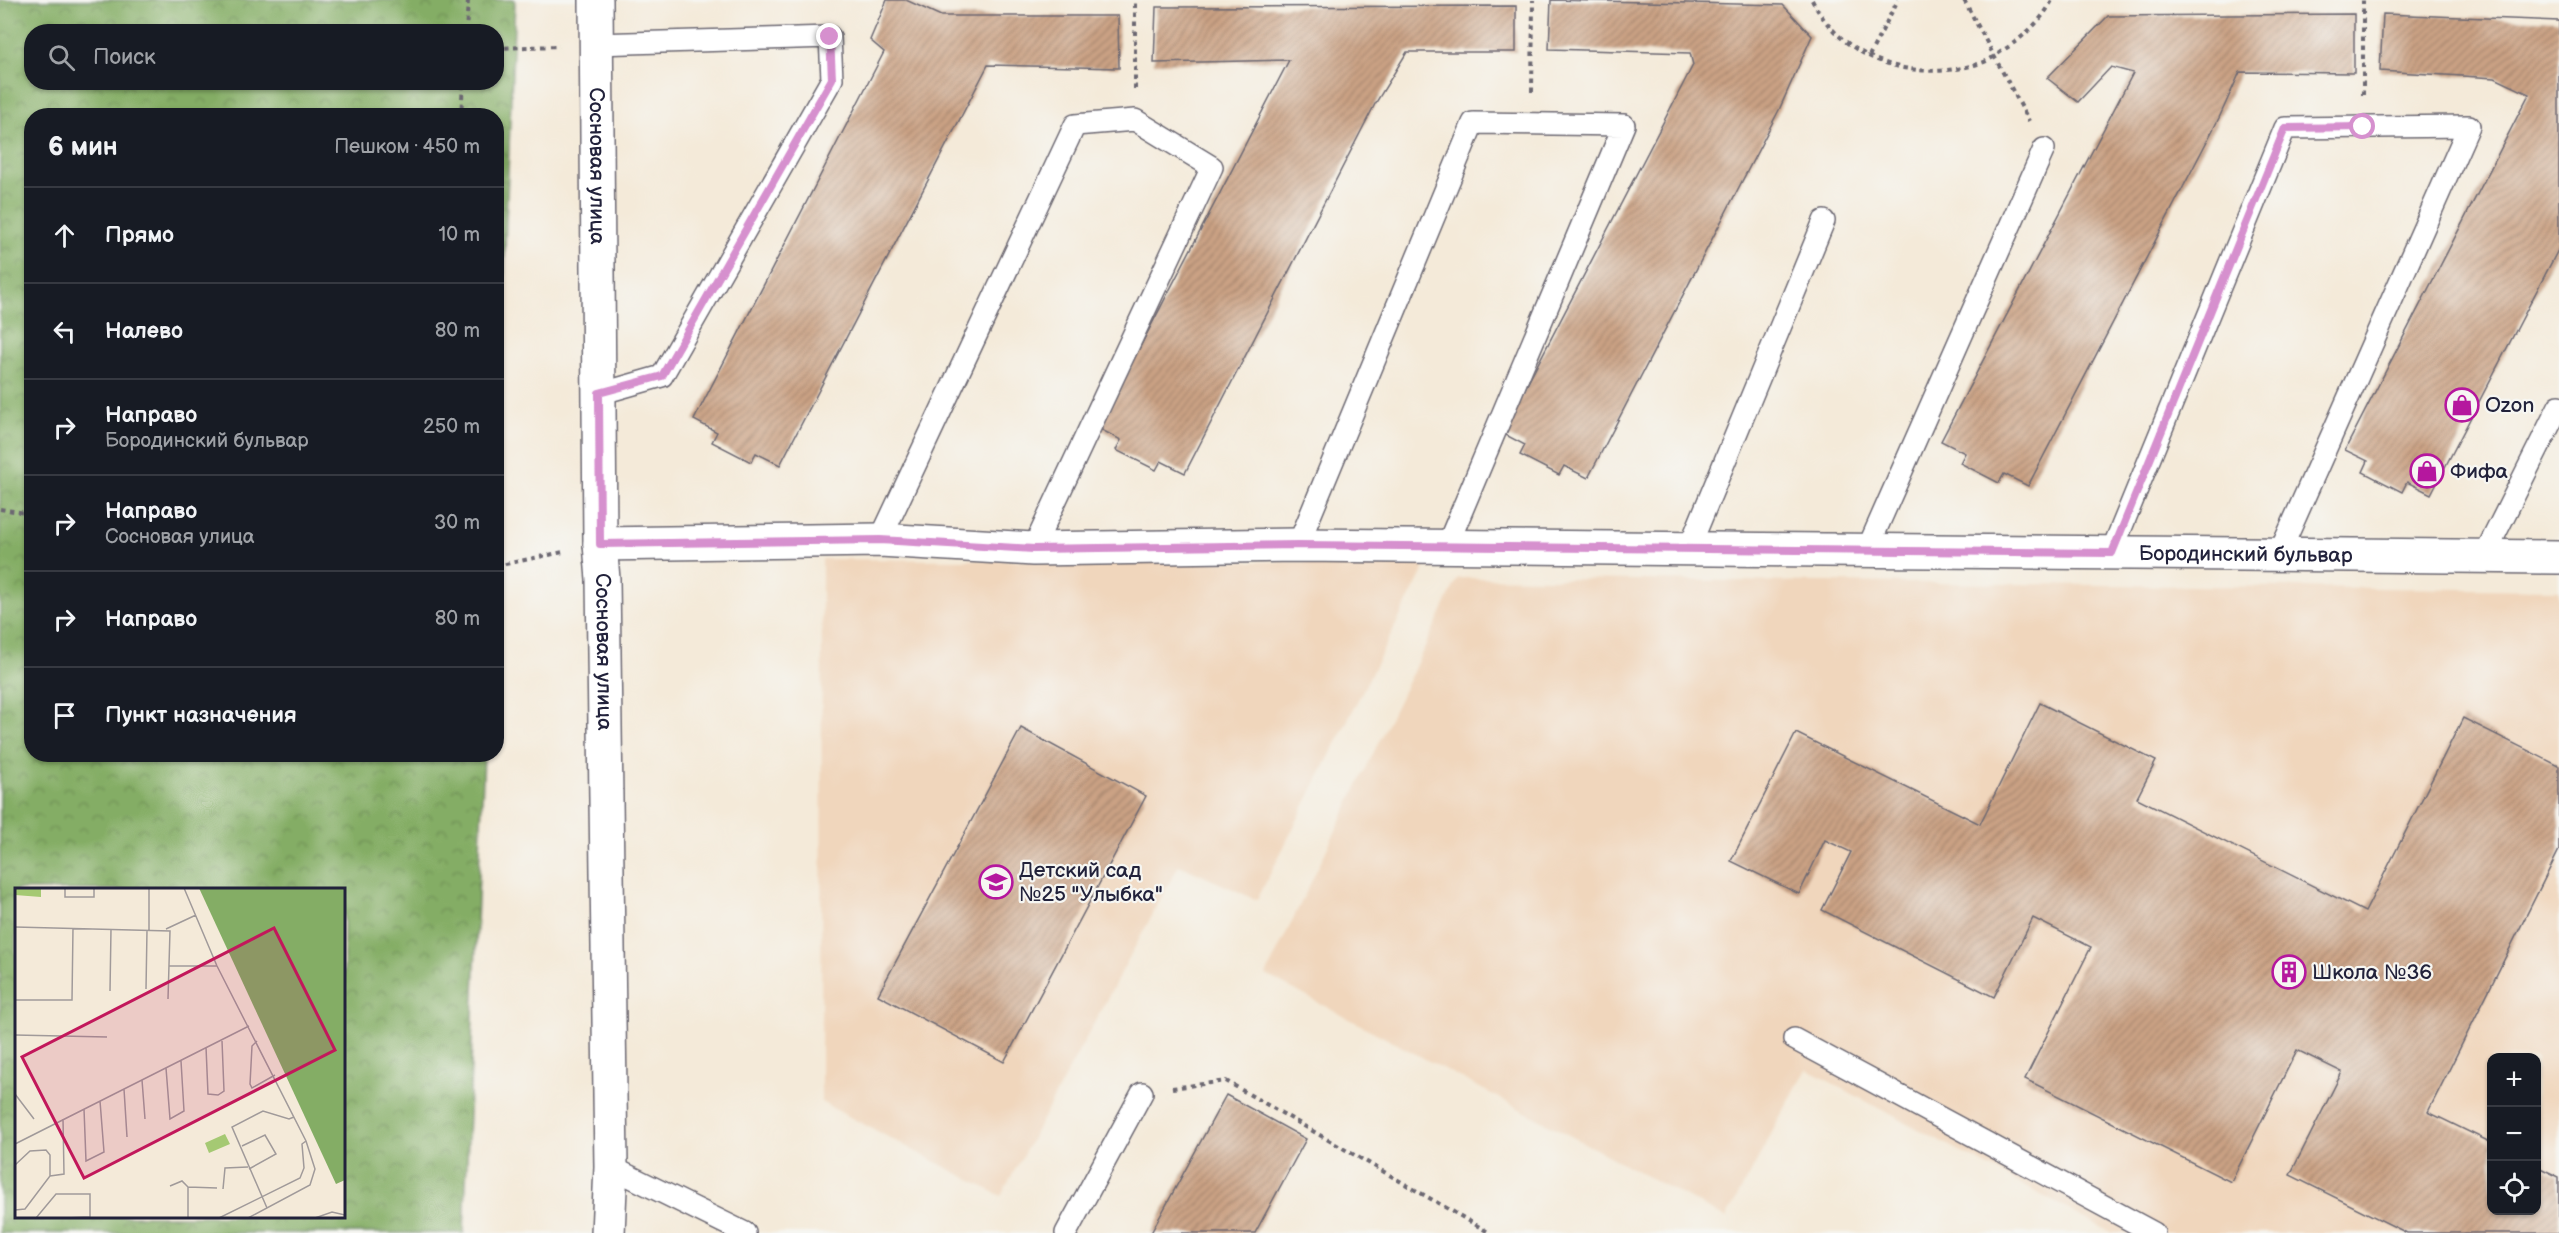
<!DOCTYPE html>
<html lang="ru">
<meta charset="utf-8">
<style>
:root{--surface:#171b24;--page:#242831;--text:#f1f3f6;--muted:#9ea1a6;--line:#363941}
body{margin:0;font-family:"Balsamiq Sans",sans-serif;background:var(--page);color:var(--text)}
.controls{position:absolute;right:18px;bottom:18px;display:grid;overflow:hidden;border-radius:12px;box-shadow:0 2px 4px #0004}
.controls button{width:54px;height:54px;display:grid;place-items:center;padding:0;border:0;border-bottom:2px solid var(--line);background:var(--surface);color:var(--text);font:30px sans-serif}
.stop{position:absolute;width:18px;height:18px;margin:-14px;border:4px solid #d690ce;border-radius:50%;background:#fff}
.stop.end{background:#d690ce;border-color:#fff;box-shadow:0 2px 6px #0008}
.list{margin:0;padding:0;list-style:none}
h2{display:flex;justify-content:space-between;align-items:center;height:78px;margin:0;padding:0 24px;font-size:26px}
h2 small{font-size:20px;font-weight:400;color:var(--muted)}
.list li{display:grid;grid-template-columns:39px 1fr auto;gap:18px;align-items:center;box-sizing:border-box;height:96px;padding:0 24px;border-top:2px solid var(--line)}
.list b{display:block;font-size:22px;white-space:nowrap}
.list p{margin:0;font-size:20px;white-space:nowrap;color:var(--muted)}
.list em{font-size:20px;font-style:normal;color:var(--muted)}
.icon{flex:none;width:33px;height:33px;fill:none;stroke:currentColor;stroke-width:2;stroke-linecap:round;stroke-linejoin:round}
.map{position:relative;flex:none;width:2559px;height:1233px;overflow:hidden}
.search{position:absolute;background:var(--surface);box-shadow:0 2px 4px #0004;left:24px;top:24px;width:480px;height:66px;display:flex;align-items:center;gap:15px;box-sizing:border-box;padding:0 21px;border-radius:24px;color:var(--muted);font-size:22px}
.panel{position:absolute;background:var(--surface);box-shadow:0 2px 4px #0004;left:24px;top:108px;width:480px;height:654px;border-radius:24px}
.map>svg:first-child{display:block}
</style>
<div class="map">
<svg width="2559" height="1233" viewBox="0 0 2559 1233">
<defs>
<pattern id="forest-crowns" width="20" height="18" patternUnits="userSpaceOnUse" patternTransform="scale(1.5)"><rect width="20" height="18" fill="#84ad65"/><path d="M2 6a3 3 0 1 1 6 0M12 15a3 3 0 1 1 6 0" fill="none" stroke="#6c8c54"/></pattern>
<pattern id="building-hatch" width="6" height="6" patternUnits="userSpaceOnUse" patternTransform="scale(1.5)"><rect width="6" height="6" fill="#cba284"/><path d="M-1 1l2-2M0 6l6-6M5 7l2-2" fill="none" stroke="#a4846d"/></pattern>
</defs>
<rect width="100%" height="100%" fill="#f6f6f2"/>
<filter id="ink" filterUnits="userSpaceOnUse"><feTurbulence type="fractalNoise" baseFrequency=".0167" numOctaves="2"/><feDisplacementMap in="SourceGraphic" scale="12" xChannelSelector="R" yChannelSelector="G"/><feConvolveMatrix kernelMatrix="1 2 1 2 8 2 1 2 1" color-interpolation-filters="sRGB"/></filter>
<filter id="wash" filterUnits="userSpaceOnUse"><feTurbulence type="fractalNoise" baseFrequency=".008" numOctaves="4" result="noise"/><feDisplacementMap in="SourceGraphic" scale="24" xChannelSelector="R" yChannelSelector="G"/><feGaussianBlur stdDeviation="1.35" result="paint"/><feColorMatrix in="noise" values="0 0 0 0 0 0 0 0 0 0 0 0 0 0 0 0 0 1.4 0 .05"/><feComposite in="paint" operator="in"/></filter>
<g filter="url(#wash)">
<rect width="100%" height="100%" fill="#f4ead9"/>
<g fill="#f0d6bc" fill-rule="evenodd">
<polygon points="822,559 1427,563 1257,900 1179,865 1001,1196 821,1102"/>
<path d="M 1458,578 L 2559,590 L 2559,1233 L 2112,1233 L 1806,1069 L 1726,1218 L 1266,975 ZM 2492,1058 L 2536,1058 L 2536,1210 L 2492,1210 Z"/>
</g>
<path fill="url(#forest-crowns)" stroke="#536850" stroke-width="1.5" fill-rule="evenodd" d="M 0,0 L 515,0 L 497,445 L 496,116 L 32,116 L 32,754 L 484,755 L 464,1233 L 0,1233 ZM 32,32 L 496,32 L 496,82 L 32,82 ZM 16,890 L 344,890 L 344,1216 L 16,1216 Z"/>
<g id="blocks">
<g fill="url(#building-hatch)">
<polygon points="887,0 906,0 941,16 1118,16 1119,68 988,65 780,465 756,453 751,462 712,442 717,432 694,420 884,52 870,40"/>
<polygon points="1551,0 1783,5 1812,36 1779,110 1588,478 1564,466 1559,475 1520,455 1525,445 1502,433 1693,65 1690,53 1549,49"/>
<polygon points="1516,6 1516,52 1407,52 1375,104 1185,473 1161,461 1156,470 1116,450 1121,440 1098,428 1289,60 1154,63 1156,7"/>
<polygon points="2354,14 2354,73 2240,72 2219,118 2028,486 2004,474 1999,483 1960,463 1965,453 1941,441 2133,73 2111,67 2078,102 2047,78 2108,16"/>
<polygon points="2383,14 2559,21 2559,248 2431,494 2407,482 2402,492 2363,472 2368,461 2345,450 2529,94 2495,78 2380,71"/>
<polygon points="2040,703 2156,761 2137,798 2365,912 2463,718 2559,766 2559,850 2428,1112 2492,1143 2492,1210 2536,1210 2536,1166 2559,1177 2559,1233 2407,1233 2290,1175 2342,1072 2297,1050 2231,1182 2025,1079 2091,947 2033,918 1994,997 1822,910 1851,852 1825,840 1799,894 1731,861 1796,733 1980,824"/>
<polygon points="1021,728 1146,796 1004,1062 878,995"/>
<polygon points="1226,1095 1306,1139 1255,1233 1151,1233"/>
</g>
</g>
</g>
<g filter="url(#ink)">
<use href="#blocks" fill-opacity="0" stroke="#6c6872" stroke-width="1.5"/>
<g fill="none" stroke-linecap="round" stroke-linejoin="round">
<defs>
<g id="service">
<polyline points="595,44 830,37 832,79 662,376 599,394"/>
<polyline points="880,540 1075,125 1135,120 1212,167 1033,549"/>
<polyline points="1298,545 1473,123 1624,125 1447,546"/>
<polyline points="1689,548 1824,221"/>
<polyline points="1867,550 2044,149"/>
<polyline points="2111,553 2285,128 2469,126 2279,554"/>
<polyline points="2484,556 2559,406"/>
<polyline points="1794,1039 2154,1233"/>
<polyline points="611,1167 745,1233"/>
<polyline points="1066,1233 1142,1093"/>
</g>
<g id="minor">
<path id="s1" d="M 596,0 L 600,544 L 603,579 L 611,1167 L 608,1233"/>
<path id="s2" d="M 600,544 L 880,540 L 1033,549 L 1298,545 L 2559,557"/>
</g>
</defs>
<use href="#service" stroke="#6c6872" stroke-width="24"/>
<use href="#minor" stroke="#6c6872" stroke-width="36"/>
<g stroke="#6c6872" stroke-width="4" stroke-dasharray="4.5 4.5" stroke-linecap="butt">
<path d="M 1812,0 C 1843,62 1917,84 1981,63 C 1989,61 1997,54 2005,49 C 2022,38 2043,20 2052,0"/>
<polyline points="1964,0 2029,121"/>
<polyline points="466,32 468,0"/>
<polyline points="496,48 559,46"/>
<polyline points="1869,56 1898,0"/>
<polyline points="1135,89 1135,0"/>
<polyline points="1532,92 1533,0"/>
<polyline points="2363,95 2363,0"/>
<polyline points="461,116 463,82"/>
<polyline points="0,509 32,514"/>
<polyline points="496,566 563,552"/>
<polyline points="1172,1088 1226,1081 1490,1233"/>
</g>
<use href="#service" stroke="#fff" stroke-width="21"/>
<use href="#minor" stroke="#fff" stroke-width="33"/>
</g>
</g>
<g fill="none" stroke-linecap="round" stroke-linejoin="round" filter="url(#ink)">
<polyline stroke="#d690ce" stroke-width="8" points="830,37 832,79 662,376 599,393 600,544 880,540 1034,549 1298,545 2112,553 2285,128 2363,127"/>
</g>
<defs>
<symbol id="shop-ring" viewBox="-11 -11 22 22"><circle r="9.5" fill="#f6f6f2" stroke="#b5179e" stroke-width="1.5"/><path d="M-5-2.5h2.3a2.7 3.5 0 0 1 5.4 0H5L5.5 6h-11ZM-1.5-2.5h3a1.5 2.3 0 0 0-3 0Z" fill="#b5179e"/></symbol>
<symbol id="school-ring" viewBox="-11 -11 22 22"><circle r="9.5" fill="#f6f6f2" stroke="#b5179e" stroke-width="1.5"/><path d="M0-5L7-2L0 1L-7-2ZM-4 1L0 2.5L4 1V4Q0 6-4 4Z" fill="#b5179e"/></symbol>
<symbol id="building-ring" viewBox="-11 -11 22 22"><circle r="9.5" fill="#f6f6f2" stroke="#b5179e" stroke-width="1.5"/><path d="M-4-6H4V6H1V3H-1V6H-4ZM-2.5-4.3h1.7v1.8h-1.7ZM.8-4.3h1.7v1.8H.8ZM-2.5-1h1.7V.8h-1.7ZM.8-1h1.7V.8H.8Z" fill="#b5179e"/></symbol>
</defs>
<g fill-rule="evenodd">
<use href="#shop-ring" x="2443" y="386" width="38" height="38"/>
<use href="#shop-ring" x="2408" y="452" width="38" height="38"/>
<use href="#school-ring" x="977" y="863" width="38" height="38"/>
<use href="#building-ring" x="2270" y="953" width="38" height="38"/>
</g>
<g text-anchor="middle" stroke-width="4.5" stroke-linejoin="round" paint-order="stroke">
<g font-size="21" fill="#22223b" stroke="#f6f6f2">
<text dy="7" stroke="none"><textPath href="#s1" startOffset="166">Сосновая улица</textPath></text>
<text dy="7" stroke="none"><textPath href="#s2" startOffset="1646">Бородинский бульвар</textPath></text>
<text dy="7" stroke="none"><textPath href="#s1" startOffset="652">Сосновая улица</textPath></text>
</g>
<g font-size="21" fill="#22223b" stroke="#f6f6f2" text-anchor="start">
<text x="2485" y="412">Ozon</text>
<text x="2450" y="478">Фифа</text>
<text x="1019" y="877">Детский сад<tspan x="1019" dy="24">№25 "Улыбка"</tspan></text>
<text x="2312" y="979">Школа №36</text>
</g>
</g>
<g transform="translate(15 888)">
<rect width="330" height="330" fill="#f4ead9"/>
<path d="M 184,0 L 330,0 L 330,292 L 321,296 Z" fill="#84ad65"/>
<path d="M 0,0 L 26,0 L 26,9 L 0,7 ZM 210,246 L 215,256 L 194,265 L 190,255 Z" fill="#a5c973"/>
<path fill="none" stroke="#a09a9a" stroke-width="1.5" d="M 50,0 L 50,9 L 79,9 L 79,0M 134,0 L 134,42M 169,0 L 202,78 L 291,253 L 300,281 L 295,297 L 233,330M 0,39 L 155,43 L 153,111M 151,41 L 181,27M 154,78 L 202,78M 131,101 L 132,42M 95,103 L 96,41M 0,112 L 57,112 L 58,40M 0,147 L 92,149M 242,153 L 237,158 L 235,196 L 237,200 L 260,187M 191,159 L 193,206 L 203,207 L 209,203 L 207,153M 151,180 L 155,231 L 169,223 L 166,173M 127,192 L 130,231M 109,201 L 112,249M 0,206 L 19,231M 69,221 L 71,273 L 89,264 L 85,213M 0,256 L 234,138M 227,258 L 250,247 L 261,266 L 234,281M 0,277 L 15,263 L 31,262 L 35,267 L 35,288 L 10,321 L 0,322M 35,288 L 49,286 L 48,231M 155,298 L 167,293 L 173,299 L 173,330M 173,299 L 202,300M 208,301 L 210,280 L 233,279M 252,320 L 217,239 L 248,223 L 274,231 L 279,229M 21,330 L 41,306 L 75,306 L 75,329 L 50,330M 204,330 L 285,290 L 289,280 L 287,256 L 291,253M 300,330 L 317,324 L 330,327"/>
<path fill="#c2185b" fill-opacity="0.15" stroke="#c2185b" stroke-width="3" d="M 259,40 L 320,162 L 69,290 L 7,169 Z"/>
<rect width="330" height="330" fill="none" stroke="#22223b" stroke-width="3"/>
</g>
</svg>
<div class="controls">
<button>+</button>
<button>−</button>
<button><svg class="icon" aria-label="locate" viewBox="0 0 24 24"><circle cx="12" cy="12" r="6"/><path d="M12 2v4M12 18v4M2 12h4M18 12h4"/></svg></button>
</div>
<div class="stop" style="left:2363px;top:127px"></div>
<div class="stop end" style="left:830px;top:37px"></div>
<div class="search"><svg class="icon" aria-label="search" viewBox="0 0 24 24"><circle cx="10" cy="10" r="6"/><path d="M15 15l6 6"/></svg>Поиск</div>
<section class="panel">
<h2>6 мин<small>Пешком · 450 m</small></h2>
<ul class="list">
<li><svg class="icon" aria-label="ahead" viewBox="0 0 24 24"><path d="M12 20V5M6 11l6-6 6 6"/></svg><div><b>Прямо</b></div><em>10 m</em></li>
<li><svg class="icon" aria-label="left" viewBox="0 0 24 24"><path d="M17 20v-9H6M10 6l-5 5 5 5"/></svg><div><b>Налево</b></div><em>80 m</em></li>
<li><svg class="icon" aria-label="right" viewBox="0 0 24 24"><path d="M7 20v-9h11M14 6l5 5-5 5"/></svg><div><b>Направо</b><p>Бородинский бульвар</p></div><em>250 m</em></li>
<li><svg class="icon" aria-label="right" viewBox="0 0 24 24"><path d="M7 20v-9h11M14 6l5 5-5 5"/></svg><div><b>Направо</b><p>Сосновая улица</p></div><em>30 m</em></li>
<li><svg class="icon" aria-label="right" viewBox="0 0 24 24"><path d="M7 20v-9h11M14 6l5 5-5 5"/></svg><div><b>Направо</b></div><em>80 m</em></li>
<li><svg class="icon" aria-label="arrive" viewBox="0 0 24 24"><path d="M6 21V4h12l-3 4 3 4H6"/></svg><div><b>Пункт назначения</b></div></li>
</ul>
</section>
</div>
